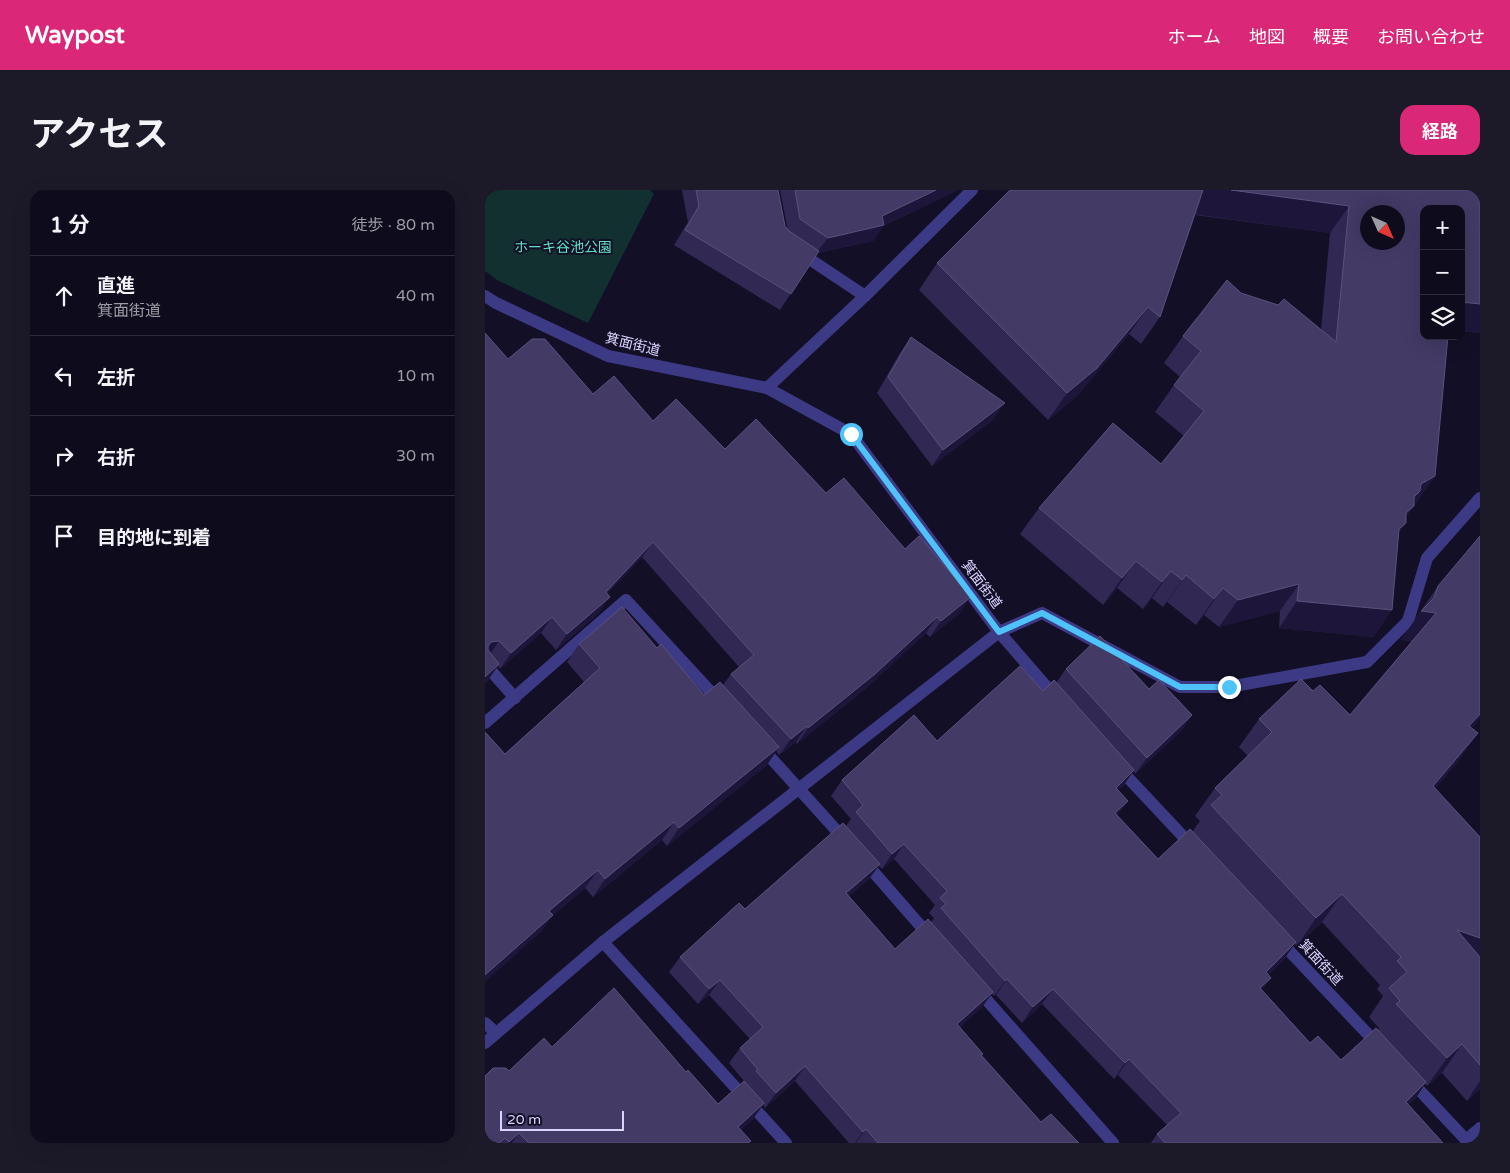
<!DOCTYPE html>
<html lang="ja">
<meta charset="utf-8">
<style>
:root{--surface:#0e0b1c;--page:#1c1929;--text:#f1f3f6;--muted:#9b9ba3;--line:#2e2b3b;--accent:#db2777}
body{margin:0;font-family:"Varela Round","Noto Sans JP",sans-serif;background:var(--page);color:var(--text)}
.controls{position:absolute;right:15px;top:15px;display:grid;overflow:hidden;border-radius:10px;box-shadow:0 5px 20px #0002}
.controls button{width:45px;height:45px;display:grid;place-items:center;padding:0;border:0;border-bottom:1px solid var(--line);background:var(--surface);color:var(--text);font:25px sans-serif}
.compass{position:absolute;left:875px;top:15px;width:45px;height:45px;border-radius:50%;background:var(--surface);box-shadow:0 5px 20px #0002;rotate:135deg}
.scale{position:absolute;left:15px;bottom:12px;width:124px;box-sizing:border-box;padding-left:5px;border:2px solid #d9d4ff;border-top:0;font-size:14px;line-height:18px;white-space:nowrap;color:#d9d4ff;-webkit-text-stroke:4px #130f26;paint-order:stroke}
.stop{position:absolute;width:15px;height:15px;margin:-11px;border:4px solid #4fc3f7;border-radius:50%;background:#fff}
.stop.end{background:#4fc3f7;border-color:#fff;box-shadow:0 1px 5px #0008}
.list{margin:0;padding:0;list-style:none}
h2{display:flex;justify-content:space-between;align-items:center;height:65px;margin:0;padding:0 20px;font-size:21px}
h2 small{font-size:16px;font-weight:400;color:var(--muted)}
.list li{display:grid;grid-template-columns:32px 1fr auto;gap:15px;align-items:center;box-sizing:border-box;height:80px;padding:0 20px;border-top:1px solid var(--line)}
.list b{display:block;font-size:19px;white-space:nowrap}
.list p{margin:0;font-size:16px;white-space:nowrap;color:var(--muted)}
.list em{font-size:16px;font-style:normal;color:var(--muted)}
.icon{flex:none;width:28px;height:28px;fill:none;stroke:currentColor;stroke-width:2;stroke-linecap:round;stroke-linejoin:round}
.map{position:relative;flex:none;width:995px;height:953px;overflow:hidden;border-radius:15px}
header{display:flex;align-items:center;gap:30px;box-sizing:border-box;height:70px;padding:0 25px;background:var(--accent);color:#fff}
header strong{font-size:24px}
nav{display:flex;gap:28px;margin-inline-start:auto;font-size:18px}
.intro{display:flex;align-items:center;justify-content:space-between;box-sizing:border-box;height:120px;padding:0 30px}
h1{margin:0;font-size:35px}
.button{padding:12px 22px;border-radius:15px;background:var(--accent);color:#fff;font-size:18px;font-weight:700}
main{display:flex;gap:30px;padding:0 30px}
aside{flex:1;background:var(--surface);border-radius:15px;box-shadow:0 5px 20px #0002}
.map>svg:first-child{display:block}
</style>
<header>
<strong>Waypost</strong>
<nav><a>ホーム</a><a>地図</a><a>概要</a><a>お問い合わせ</a></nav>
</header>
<div class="intro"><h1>アクセス</h1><a class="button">経路</a></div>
<main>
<aside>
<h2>1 分<small>徒歩 · 80 m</small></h2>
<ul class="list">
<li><svg class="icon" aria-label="ahead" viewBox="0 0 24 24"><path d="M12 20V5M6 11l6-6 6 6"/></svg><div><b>直進</b><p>箕面街道</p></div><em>40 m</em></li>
<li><svg class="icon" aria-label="left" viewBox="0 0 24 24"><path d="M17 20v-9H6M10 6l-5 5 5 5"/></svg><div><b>左折</b></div><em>10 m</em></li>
<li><svg class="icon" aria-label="right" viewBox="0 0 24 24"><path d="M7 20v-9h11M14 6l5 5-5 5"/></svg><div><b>右折</b></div><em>30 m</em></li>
<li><svg class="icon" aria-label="arrive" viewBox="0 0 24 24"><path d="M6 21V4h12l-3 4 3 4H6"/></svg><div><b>目的地に到着</b></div></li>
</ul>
</aside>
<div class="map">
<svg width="995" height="953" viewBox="0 0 995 953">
<rect width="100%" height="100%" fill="#130f26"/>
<polygon fill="#12302f" points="0,0 165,0 169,4 103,133 12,90 0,81"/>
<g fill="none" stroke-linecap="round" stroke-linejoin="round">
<g stroke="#3d3a85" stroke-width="12">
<polyline points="314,62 380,106"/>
<polyline points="0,106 11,113 123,166 282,198 366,244 514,442 573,510"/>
<polyline points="282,198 380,106 487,0"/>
<polyline points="0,474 30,508"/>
<polyline points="0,533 141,410 235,512"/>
<polyline points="276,557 361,651"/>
<polyline points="633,577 708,657"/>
<polyline points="378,670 447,749"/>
<polyline points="793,749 894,856"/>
<polyline points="118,752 301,953"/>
<polyline points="492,799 628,953"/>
<polyline points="0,833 11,843"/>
<polyline points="0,853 118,752 514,442 557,423 695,497 744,497 882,472 923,431 942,368 995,308"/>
<polyline points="924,889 984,953"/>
<polyline points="981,950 995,938"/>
</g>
</g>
<g fill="#312854" fill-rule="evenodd">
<polygon points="197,0 293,0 300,36 303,41 295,0 473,0 398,36 388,51 332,63 295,120 189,55 203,32"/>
<polygon points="525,0 995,0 995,143 976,141 976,19 939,19 950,286 931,313 929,314 921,327 921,333 913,344 889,447 794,438 795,421 734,437 719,425 711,435 682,412 678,417 667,408 658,419 632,398 618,415 535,344 554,318 676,274 699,246 670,222 689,195 695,187 679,173 698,146 756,103 836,140 845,43 710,25 675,127 656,154 644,144 593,205 563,230 434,100 452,73"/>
<polygon points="0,143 23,169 108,204 168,231 240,259 341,303 475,423 445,447 441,443 379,500 312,554 311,552 294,565 291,561 282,575 182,656 177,650 108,707 100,698 68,725 55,743 20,564 99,492 82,472 94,454 172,458 219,505 238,495 246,484 254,477 157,367 122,404 114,423 71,460 56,443 15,479 13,476 3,490 0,493"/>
<polygon points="426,147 509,229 447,276 392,203 415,163"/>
<path d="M 953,396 L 987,538 L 973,572 L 950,598 L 995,647 L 995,899 L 982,911 L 957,883 L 942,896 L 940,894 L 931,908 L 923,915 L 958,953 L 666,953 L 672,944 L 682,935 L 633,885 L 629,889 L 557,814 L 537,833 L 511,805 L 509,806 L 507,804 L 497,817 L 475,837 L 497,866 L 556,932 L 594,953 L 364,953 L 310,891 L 280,918 L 278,915 L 268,929 L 256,940 L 264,953 L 0,953 L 24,881 L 67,857 L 201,882 L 233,914 L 259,891 L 244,873 L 255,858 L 265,849 L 224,805 L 213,814 L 184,782 L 195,767 L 260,719 L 361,636 L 366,629 L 346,606 L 357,590 L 452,551 L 558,501 L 571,493 L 581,479 L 664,499 L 707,525 L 696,541 L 650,584 L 648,581 L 639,595 L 633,600 L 643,611 L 632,626 L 673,669 L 707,642 L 715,631 L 710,626 L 730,598 L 763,566 L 754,557 L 774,529 L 828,501 L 865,525 L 927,451 L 916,450 ZM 409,669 L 450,715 L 444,723 L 449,728 L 446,732 L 410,759 L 364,706 L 384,689 L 394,676 L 397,679 ZM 837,732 L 895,795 L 892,799 L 898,806 L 884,827 L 894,838 L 893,840 L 856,870 L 825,853 L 777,800 L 783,785 L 800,768 L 809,754 L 812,756 Z"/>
</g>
<g fill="#1d163a">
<polygon points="451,0 473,0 398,36 388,51 331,63 343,48 397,26"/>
<polygon points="717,0 746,0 864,16 845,43 701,23"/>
<polygon points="976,112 995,114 995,143 976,141"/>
<polygon points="663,117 644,144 593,205 563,230 582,203"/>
<polygon points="520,213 509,229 447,276 458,260"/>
<polygon points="950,286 931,313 924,317 936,294"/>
<polygon points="929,316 910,343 921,323"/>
<polygon points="921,333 903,359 914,339"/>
<polygon points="168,352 157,367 109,418 121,402"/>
<polygon points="651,371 632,398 618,415 637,388"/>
<polygon points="686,381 667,408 658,419 677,392"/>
<polygon points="701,385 682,412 678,417 697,390"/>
<polygon points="814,394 795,421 734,437 753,410"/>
<polygon points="738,398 719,425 711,435 729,409"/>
<polygon points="125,407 114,423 71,460 82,444"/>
<polygon points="486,407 475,423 445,447 456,431"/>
<polygon points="812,411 907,420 889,447 794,438"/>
<polygon points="936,421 951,423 931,451 916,450"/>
<polygon points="67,427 56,443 15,479 26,463"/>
<polygon points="452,427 441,443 379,500 312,554 323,538"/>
<polygon points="14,451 3,467 0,461 6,452"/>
<polygon points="14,474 3,490 0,493 0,487"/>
<polygon points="995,524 995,528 965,565 984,536"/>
<polygon points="707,525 696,541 650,584 662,568"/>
<polygon points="322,536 311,552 294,565 306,549"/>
<polygon points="993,543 973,572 928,624 948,596"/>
<polygon points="294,557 282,575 182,656 194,638"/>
<polygon points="649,580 639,595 620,613 631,598"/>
<polygon points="643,611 632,626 630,623"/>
<polygon points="189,632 177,650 108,707 120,689"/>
<polygon points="419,654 409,669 397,679 407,664"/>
<polygon points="395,674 384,689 350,718 361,703"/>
<polygon points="113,680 100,698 51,739 64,721"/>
<polygon points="857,704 837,732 812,756 831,728"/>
<polygon points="68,725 55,743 0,792 0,785"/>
<polygon points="972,740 995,748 995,783"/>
<polygon points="811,752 800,768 770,798 781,782"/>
<polygon points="786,788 775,803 775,798"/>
<polygon points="522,789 511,805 509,806 520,791"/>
<polygon points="235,790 224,805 213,814 224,799"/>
<polygon points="568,799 557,814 537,833 548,817"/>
<polygon points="508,802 497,817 462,849 472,834"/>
<polygon points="977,854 957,883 942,896 962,868"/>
<polygon points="644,869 633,885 629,889 640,873"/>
<polygon points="320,876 310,891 280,918 291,903"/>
<polygon points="995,891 995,899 982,911"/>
<polygon points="941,892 931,908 910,927 921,912"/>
<polygon points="279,913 268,929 242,953 253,937"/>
<polygon points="381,939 371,953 370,953 378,942"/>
<polygon points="34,943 27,953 23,953 24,952"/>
</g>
<g fill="#433a66" stroke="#5a527e" fill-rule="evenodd">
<polygon points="211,0 293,0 300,36 304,41 334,61 306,104 200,40 214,16"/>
<polygon points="310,0 451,0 397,26 399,35 343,48 315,29"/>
<polygon points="525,0 718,0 675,127 663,117 612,178 582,203 452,73"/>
<path d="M 746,0 L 995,0 L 995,114 L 976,112 L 976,19 L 939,19 L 939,146 L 963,146 L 950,286 L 936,294 L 935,301 L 929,307 L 929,316 L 921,323 L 921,333 L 914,339 L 907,420 L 812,411 L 814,394 L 753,410 L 738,398 L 729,409 L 701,385 L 697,390 L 686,381 L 677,392 L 651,371 L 637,388 L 554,318 L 628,233 L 676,274 L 719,221 L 689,195 L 716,161 L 698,146 L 742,90 L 756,103 L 793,115 L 799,109 L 851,152 L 864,16 ZM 882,22 L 912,22 L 912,52 L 882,52 Z"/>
<polygon points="0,143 23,169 47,149 60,149 108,204 129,186 168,231 191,209 240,259 271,229 341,303 359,288 420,359 434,346 486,407 456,431 452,427 390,484 323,538 322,536 306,549 246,484 269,465 168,352 121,402 125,407 82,444 67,427 26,463 14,451 6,452 3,456 3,460 14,474 0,487"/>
<polygon points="426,147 520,213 458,260 403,187"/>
<polygon points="995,346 995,524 984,536 993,543 948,596 995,647 995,748 972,740 995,767 995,875 977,854 962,868 911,814 915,811 904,798 922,782 912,771 916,767 857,704 831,728 726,615 737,605 730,598 787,542 774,529 816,489 828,501 835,495 865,525 951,423 936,421 949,408 953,396"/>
<polygon points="137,417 172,458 176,454 219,505 235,492 294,557 194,638 189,632 120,689 113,680 64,721 68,725 0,785 0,542 20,564 115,478 94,454"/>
<polygon points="615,446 664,499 674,490 707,525 662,568 581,479"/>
<polygon points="535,476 558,501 569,490 649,580 631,598 643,611 630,623 673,669 705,639 811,752 781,782 786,788 775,798 825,853 833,846 856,870 891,838 941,892 921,912 958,953 680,953 672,944 696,923 644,869 640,873 568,799 548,817 522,789 520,791 456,718 461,714 455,708 462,701 419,654 407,664 371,622 378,615 357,590 429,525 452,551"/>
<polygon points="358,633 395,674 361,703 410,759 443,729 508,802 472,834 498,864 496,865 556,932 566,924 594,953 393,953 381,939 378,942 320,876 291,903 271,881 273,880 255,858 278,837 235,790 224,799 195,767 254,713 260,719"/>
<polygon points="129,798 201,882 203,880 233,914 259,891 279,913 253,937 266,951 263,953 44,953 34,943 24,952 20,948 14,953 0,953 0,886 8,878 21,878 24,881 59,848 67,857"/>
</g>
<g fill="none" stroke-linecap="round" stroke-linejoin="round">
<polyline stroke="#4fc3f7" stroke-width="6" points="366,244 514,442 557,423 695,497 744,497"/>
</g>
<g text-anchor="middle" stroke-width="4" stroke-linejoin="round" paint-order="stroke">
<g font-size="14" fill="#5fe0c0" stroke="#130f26">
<text x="78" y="62">ホーキ谷池公園</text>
</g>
<g font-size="14" fill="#d9d4ff" stroke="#130f26">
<text transform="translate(148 154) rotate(14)" y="5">箕面街道</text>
<text transform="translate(497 394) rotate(53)" y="5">箕面街道</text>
<text transform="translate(836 772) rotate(47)" y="5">箕面街道</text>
</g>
</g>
</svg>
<div class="controls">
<button>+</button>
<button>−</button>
<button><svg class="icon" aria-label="layers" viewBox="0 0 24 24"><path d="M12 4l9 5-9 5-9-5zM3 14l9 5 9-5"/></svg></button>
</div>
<svg class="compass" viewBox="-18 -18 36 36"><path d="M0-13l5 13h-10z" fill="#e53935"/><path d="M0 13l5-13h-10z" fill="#9b9ba3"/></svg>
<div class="scale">20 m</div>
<div class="stop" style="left:366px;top:244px"></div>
<div class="stop end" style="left:744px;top:497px"></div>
</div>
</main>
